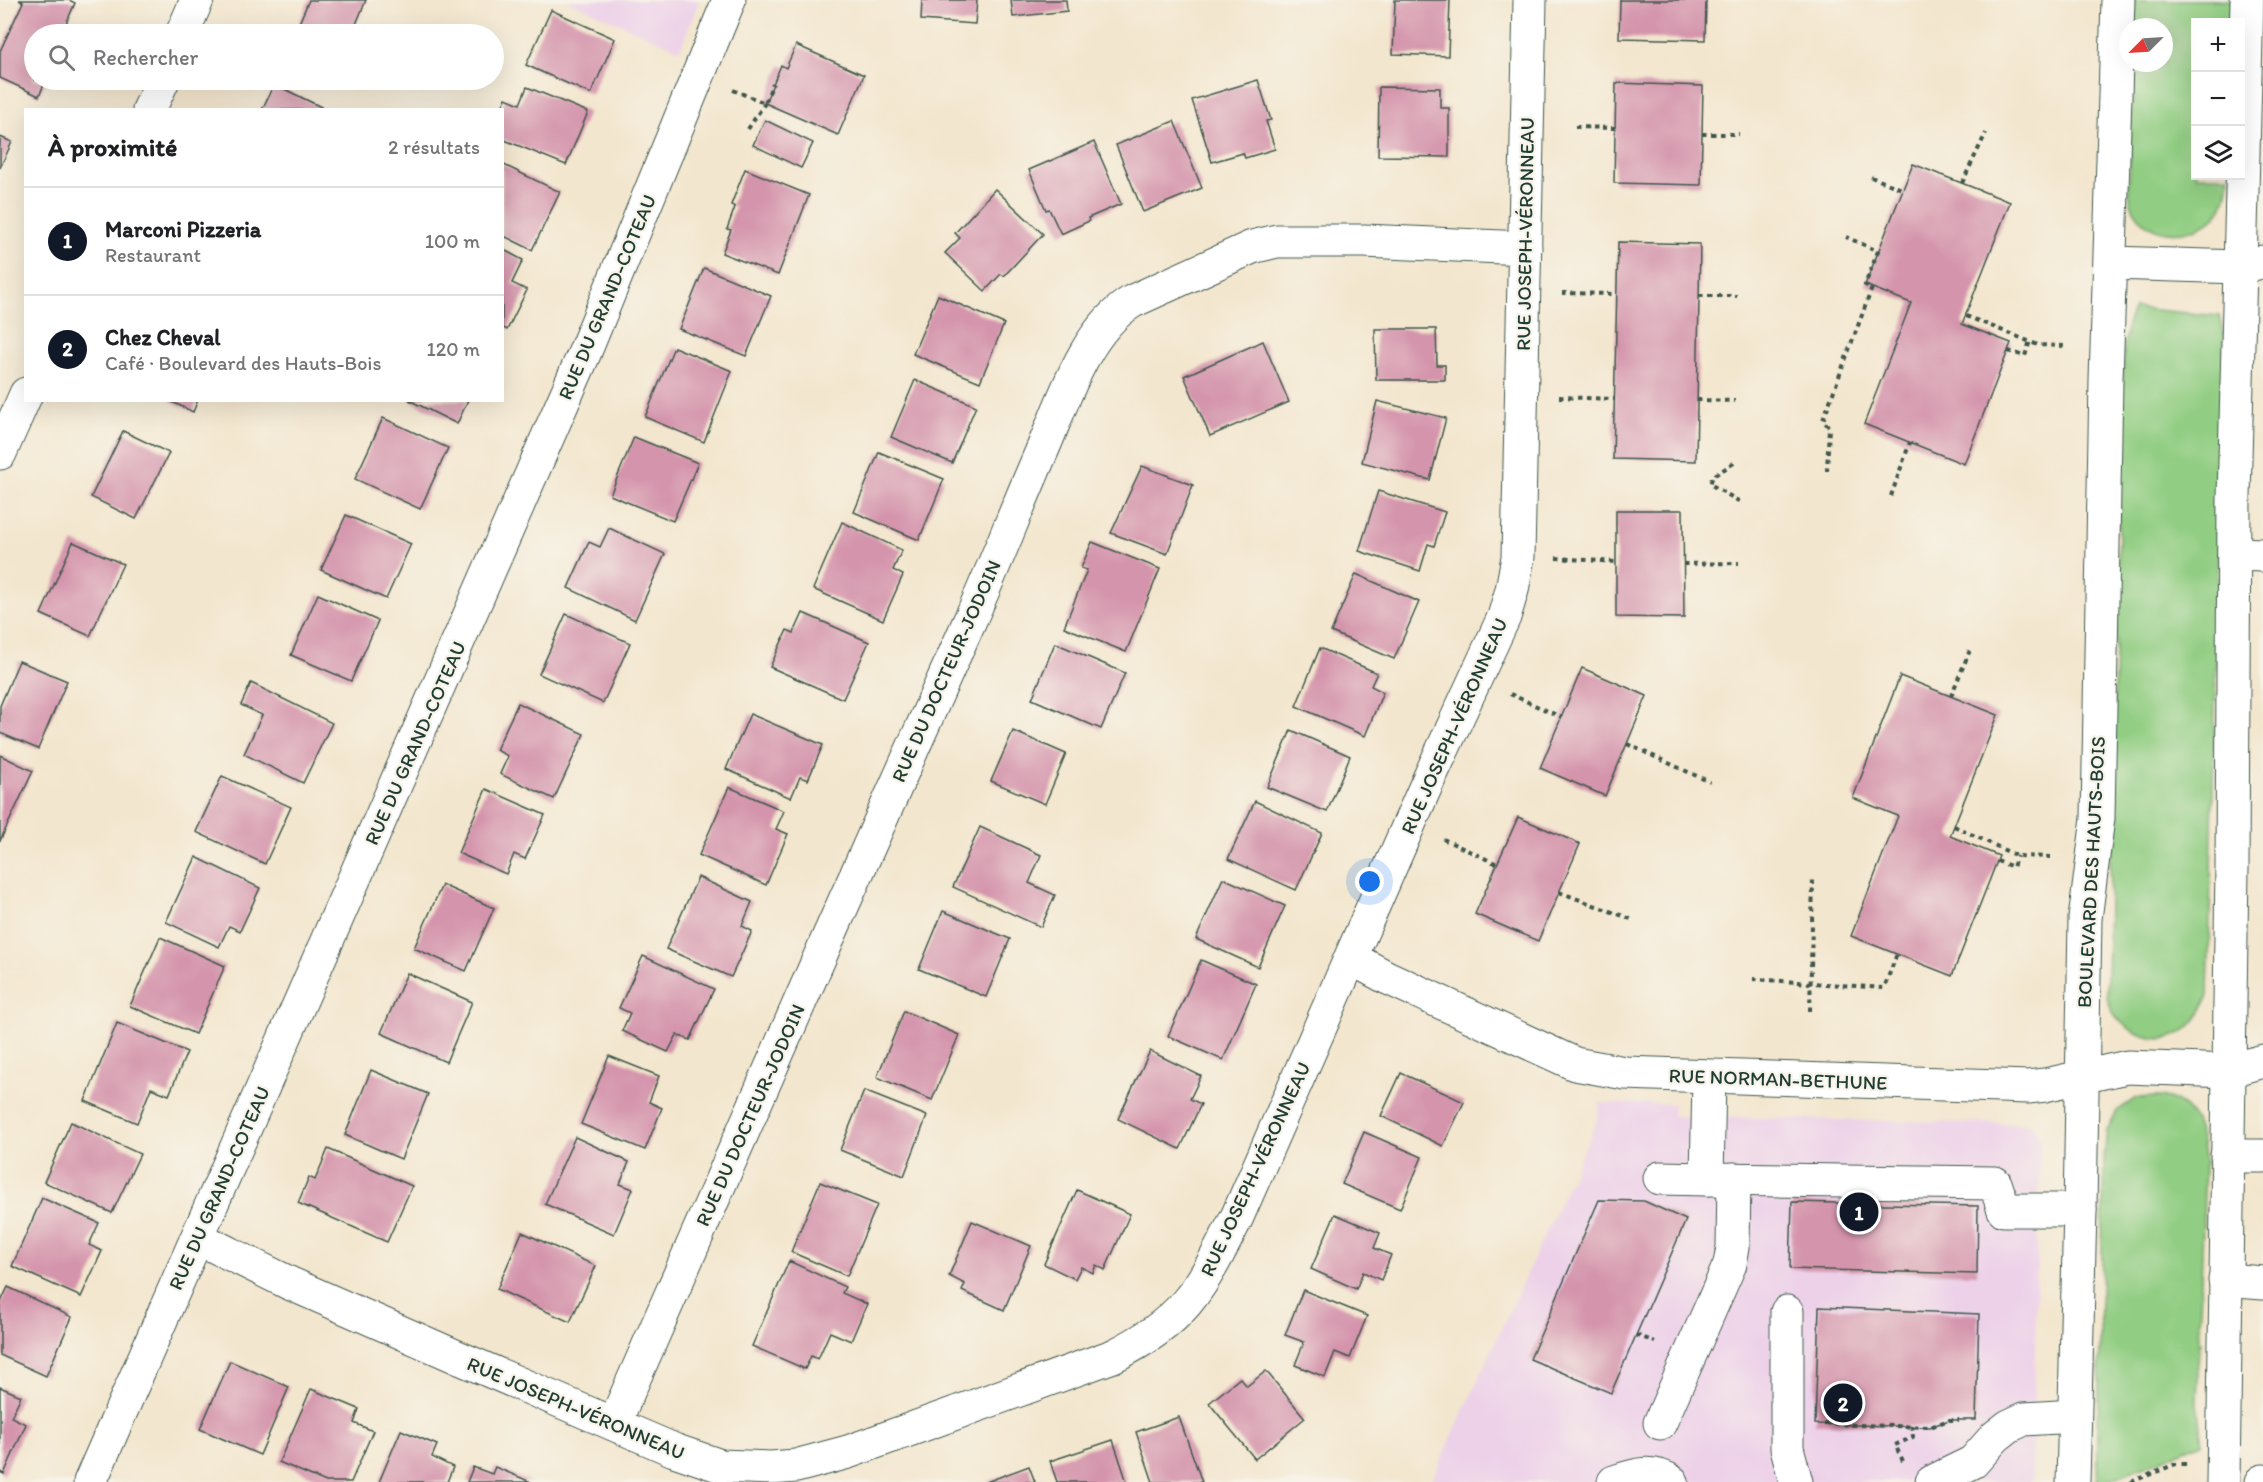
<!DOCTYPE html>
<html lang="fr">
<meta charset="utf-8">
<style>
:root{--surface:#fff;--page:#f6f6f6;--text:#202124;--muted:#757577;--line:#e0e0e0;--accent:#111827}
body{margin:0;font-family:Itim,sans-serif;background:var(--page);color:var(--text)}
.controls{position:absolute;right:18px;top:18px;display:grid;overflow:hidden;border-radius:0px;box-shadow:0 6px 24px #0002}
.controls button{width:54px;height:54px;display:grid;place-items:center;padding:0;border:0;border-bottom:2px solid var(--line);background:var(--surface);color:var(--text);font:30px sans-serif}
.compass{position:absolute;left:2119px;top:18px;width:54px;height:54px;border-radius:50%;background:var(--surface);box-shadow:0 6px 24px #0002;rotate:246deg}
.you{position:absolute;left:1370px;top:882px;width:21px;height:21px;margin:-15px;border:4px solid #fff;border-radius:50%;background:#1a73e8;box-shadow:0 0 0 9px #1a73e833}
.badge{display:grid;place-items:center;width:39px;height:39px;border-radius:50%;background:var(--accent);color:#fff;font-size:20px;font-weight:700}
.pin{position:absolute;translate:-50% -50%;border:3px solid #fff;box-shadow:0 2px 6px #0006}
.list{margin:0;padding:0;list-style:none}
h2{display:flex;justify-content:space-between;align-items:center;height:78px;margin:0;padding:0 24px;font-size:26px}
h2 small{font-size:20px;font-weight:400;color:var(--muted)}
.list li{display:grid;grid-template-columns:39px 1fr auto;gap:18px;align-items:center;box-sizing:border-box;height:108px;padding:0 24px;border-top:2px solid var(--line)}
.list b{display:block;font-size:22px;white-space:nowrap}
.list p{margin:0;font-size:20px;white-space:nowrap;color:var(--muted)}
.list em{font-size:20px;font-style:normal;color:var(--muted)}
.icon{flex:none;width:33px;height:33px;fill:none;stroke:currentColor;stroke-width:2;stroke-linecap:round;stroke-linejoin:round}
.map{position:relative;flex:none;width:2263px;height:1482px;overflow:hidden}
.search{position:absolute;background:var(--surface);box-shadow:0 6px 24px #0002;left:24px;top:24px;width:480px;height:66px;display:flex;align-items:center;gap:15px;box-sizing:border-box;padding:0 21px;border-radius:33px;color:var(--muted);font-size:22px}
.panel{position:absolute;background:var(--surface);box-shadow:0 6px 24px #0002;left:24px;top:108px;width:480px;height:294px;border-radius:0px}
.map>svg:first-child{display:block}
</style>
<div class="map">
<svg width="2263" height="1482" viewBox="0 0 2263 1482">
<rect width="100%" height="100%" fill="#f7f3e8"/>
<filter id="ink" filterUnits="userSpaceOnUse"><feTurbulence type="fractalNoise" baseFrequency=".0167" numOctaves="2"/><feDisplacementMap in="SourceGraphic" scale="12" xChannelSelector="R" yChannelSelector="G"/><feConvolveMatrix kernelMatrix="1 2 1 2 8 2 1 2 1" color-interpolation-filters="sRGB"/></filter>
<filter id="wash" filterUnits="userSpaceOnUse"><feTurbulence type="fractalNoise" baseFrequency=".008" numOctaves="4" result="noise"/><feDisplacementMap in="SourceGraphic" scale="24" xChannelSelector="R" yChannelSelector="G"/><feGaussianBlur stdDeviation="1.35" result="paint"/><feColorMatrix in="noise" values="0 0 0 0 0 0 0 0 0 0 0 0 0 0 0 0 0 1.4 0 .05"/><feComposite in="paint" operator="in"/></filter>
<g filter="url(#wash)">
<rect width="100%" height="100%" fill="#f3e6ce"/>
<g fill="#edd1e9">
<polygon points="566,0 699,0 680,50"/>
<polygon points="1600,1103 1673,1104 1672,1116 2030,1124 2037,1131 2040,1139 2032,1482 1431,1482 1596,1123"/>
</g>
<g fill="#91cd82" stroke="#58855b" stroke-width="1.5">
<path d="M 2135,0 L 2233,0 L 2232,22 L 2196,22 L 2196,176 L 2229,176 C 2228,186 2227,202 2220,211 C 2199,239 2147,242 2132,206 C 2127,193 2130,173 2130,160 C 2131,128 2132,95 2133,63 L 2164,63 L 2164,27 L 2134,27 Z"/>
<path d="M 2134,308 L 2219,316 L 2224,335 L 2208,996 C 2203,1008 2199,1018 2189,1027 C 2163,1052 2121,1034 2109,1004 C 2106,997 2107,988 2107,980 L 2124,346 L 2128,322 Z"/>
<path d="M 2161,1097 C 2167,1099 2175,1100 2179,1103 C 2200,1116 2202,1142 2205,1164 L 2197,1403 L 2202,1443 L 2105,1482 L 2097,1482 L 2104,1159 L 2107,1130 L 2117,1111 L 2136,1098 Z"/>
</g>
<g id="blocks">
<g fill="#d494ac">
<polygon points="19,0 69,0 75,3 65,26 70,28 67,34 34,34 34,80 46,80 39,96 0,78 0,51 23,2"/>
<polygon points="309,0 366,0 352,34 307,34 296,30"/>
<polygon points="922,0 977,0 975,24 921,20"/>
<polygon points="1011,0 1066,0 1067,11 1013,17"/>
<polygon points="1395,0 1450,0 1448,56 1393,54"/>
<polygon points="1620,0 1706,0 1705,40 1619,38"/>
<polygon points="551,10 615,39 591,94 526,65"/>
<polygon points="796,45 864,75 838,135 765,103 781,65 786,68"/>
<polygon points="1258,80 1271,120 1266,121 1275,149 1245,158 1243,153 1212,162 1192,100"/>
<polygon points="1616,83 1703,86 1701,185 1614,183"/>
<polygon points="274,84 321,107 320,110 262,110"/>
<polygon points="527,87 588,112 566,165 502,139 501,110 506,98 520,104"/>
<polygon points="1379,87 1440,88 1440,108 1449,108 1449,157 1378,156"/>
<polygon points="765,120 813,143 801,168 753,145"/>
<polygon points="1174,121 1202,188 1143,212 1116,145"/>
<polygon points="0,137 12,142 0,168"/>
<polygon points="1094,142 1121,204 1088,218 1089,221 1061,234 1049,209 1046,210 1029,170"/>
<polygon points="502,164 560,192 532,250 502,235"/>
<polygon points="1913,164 2010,202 1962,324 2011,343 1964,464 1864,424 1911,303 1865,285"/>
<polygon points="745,169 809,195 778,275 722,253 731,230 727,229 735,207 731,205"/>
<polygon points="995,189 1043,234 1004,276 1001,274 985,291 945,253 960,238 955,233"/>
<polygon points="1618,242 1700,244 1696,461 1613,459"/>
<polygon points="502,249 523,260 512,283 527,290 507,330 502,327"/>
<polygon points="704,268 771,296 746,356 679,329"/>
<polygon points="938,295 1004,324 980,382 913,354"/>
<polygon points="1375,329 1436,329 1437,365 1445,365 1445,380 1376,380"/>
<polygon points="1263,341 1289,402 1210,436 1184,376"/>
<polygon points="674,347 732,371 704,442 645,417"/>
<polygon points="915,380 976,406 952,463 891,437"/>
<polygon points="168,400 198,400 193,412"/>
<polygon points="409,400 468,400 457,424"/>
<polygon points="1377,401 1446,418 1430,480 1362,462"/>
<polygon points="383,418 448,448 420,509 355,479"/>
<polygon points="123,431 169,453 136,519 91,497"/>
<polygon points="634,437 698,463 673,521 610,495"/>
<polygon points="879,452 944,479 919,540 854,512"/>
<polygon points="1142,466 1193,485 1167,554 1111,533"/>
<polygon points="1378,491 1445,512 1434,546 1428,544 1420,571 1359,551"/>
<polygon points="1616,510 1683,510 1684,618 1616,617"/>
<polygon points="346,515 411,544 386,599 321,570"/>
<polygon points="842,522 902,550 893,570 903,575 883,620 813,589"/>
<polygon points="609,528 665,554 635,620 568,588 589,542 600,547"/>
<polygon points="73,542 123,564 90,636 41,614"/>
<polygon points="1092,542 1160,569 1126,652 1064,627 1087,570 1081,568"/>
<polygon points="1356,574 1419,602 1394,659 1331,632"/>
<polygon points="318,594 378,621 351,681 291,655"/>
<polygon points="803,613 869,642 843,699 770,667 787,630 794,633"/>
<polygon points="566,614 630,643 603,703 539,674"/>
<polygon points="1055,643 1125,673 1101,729 1032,699"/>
<polygon points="1320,648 1377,673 1371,686 1383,692 1365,736 1296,706"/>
<polygon points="19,661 67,681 38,749 0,733 0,706"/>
<polygon points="1582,668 1647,696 1605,796 1540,768"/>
<polygon points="1900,676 1998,715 1950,836 1999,856 1952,976 1851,936 1898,816 1853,798"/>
<polygon points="251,683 332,723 303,783 244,754 262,715 241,705"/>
<polygon points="518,703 584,734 554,799 500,774 508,756 496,750"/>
<polygon points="750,714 823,745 808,780 800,777 791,798 726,769"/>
<polygon points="1291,730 1350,756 1327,812 1267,787"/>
<polygon points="1013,731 1066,754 1045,804 991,781"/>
<polygon points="0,755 33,771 0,841"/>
<polygon points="222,776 291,807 265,864 196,832"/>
<polygon points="729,787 784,811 776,829 788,834 766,885 699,855"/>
<polygon points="486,789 545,815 525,859 514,854 506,874 458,853"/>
<polygon points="1255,801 1322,833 1296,890 1228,859"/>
<polygon points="1518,817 1580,844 1538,941 1475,914"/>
<polygon points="980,827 1041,855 1029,883 1055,895 1041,927 953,887"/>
<polygon points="196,857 260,888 240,931 229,926 219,947 166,922"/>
<polygon points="698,877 752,902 742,926 752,931 731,977 666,949"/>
<polygon points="1223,878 1285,906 1258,967 1196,939"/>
<polygon points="442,885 494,908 466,971 414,948"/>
<polygon points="943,911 1010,939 986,997 919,969"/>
<polygon points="160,937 225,966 195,1034 130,1006"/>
<polygon points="643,956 714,989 690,1040 677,1035 668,1052 622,1031 630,1013 619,1008"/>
<polygon points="1201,960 1256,984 1223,1060 1168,1036"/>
<polygon points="407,973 472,1002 446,1062 381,1033"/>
<polygon points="904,1011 959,1035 932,1100 877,1077"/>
<polygon points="117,1023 187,1052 169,1095 151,1088 137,1123 85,1101"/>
<polygon points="1150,1051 1201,1076 1190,1099 1201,1104 1180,1149 1118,1119"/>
<polygon points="609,1056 659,1076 649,1102 662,1108 645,1150 581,1124"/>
<polygon points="371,1070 428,1094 401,1159 345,1135"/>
<polygon points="1401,1073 1464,1102 1443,1146 1381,1116"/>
<polygon points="864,1091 927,1116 904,1176 840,1150"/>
<polygon points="71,1122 140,1154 112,1213 44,1182"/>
<polygon points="1364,1132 1422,1157 1400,1209 1342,1184"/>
<polygon points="575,1137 629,1162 620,1184 633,1189 614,1234 545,1204"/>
<polygon points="328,1149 412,1186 387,1242 298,1203 309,1177 315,1180"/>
<polygon points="820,1182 877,1205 847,1276 791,1252"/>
<polygon points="1077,1190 1130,1214 1105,1270 1096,1265 1093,1273 1081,1267 1075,1279 1044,1264"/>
<polygon points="42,1198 99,1223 89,1245 102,1251 81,1297 12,1266"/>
<polygon points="1599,1200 1644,1201 1686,1220 1611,1393 1530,1359"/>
<polygon points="1792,1202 1978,1206 1977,1274 1790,1269"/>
<polygon points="1335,1214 1380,1233 1374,1248 1391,1255 1381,1280 1363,1272 1356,1289 1311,1269"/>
<polygon points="972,1221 1031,1246 1004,1310 962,1291 965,1284 949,1276"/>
<polygon points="522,1232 596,1266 570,1322 497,1289"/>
<polygon points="789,1261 845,1287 842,1293 867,1304 851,1341 830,1332 818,1359 811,1356 805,1369 752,1346"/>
<polygon points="8,1287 72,1317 46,1376 0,1355 0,1304"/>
<polygon points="1303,1290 1367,1316 1350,1358 1335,1352 1325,1377 1295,1365 1304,1342 1285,1335"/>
<polygon points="1819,1307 1979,1314 1976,1420 1949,1420 1930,1427 1815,1424"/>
<polygon points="230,1361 289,1387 260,1455 200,1429"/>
<polygon points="1266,1371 1305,1418 1255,1459 1209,1403 1240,1378 1247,1386"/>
<polygon points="0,1387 21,1396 11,1417 26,1424 4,1474 0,1472"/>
<polygon points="311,1389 359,1409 354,1423 373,1431 351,1482 326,1482 279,1462"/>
<polygon points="1179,1417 1202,1482 1153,1482 1136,1432"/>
<polygon points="401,1430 437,1445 432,1457 453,1467 447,1482 379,1482"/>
<polygon points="1113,1440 1127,1482 1057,1482 1050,1461"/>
<polygon points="1029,1466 1035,1482 986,1482"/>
<polygon points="473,1467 492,1474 495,1467 531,1482 467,1482"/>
</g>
</g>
</g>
<g filter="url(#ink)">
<use href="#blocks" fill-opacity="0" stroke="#3f564b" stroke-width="1.5"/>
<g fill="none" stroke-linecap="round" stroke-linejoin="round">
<defs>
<g id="minor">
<polyline points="182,34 197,0"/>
<polyline points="149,110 163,80"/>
<polyline points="2111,263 2240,267 2262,262"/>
<polyline points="0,453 26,394"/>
<polyline points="2235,554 2263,555"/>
<polyline points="1351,958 1386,977 1575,1064 1625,1073 2028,1087 2045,1085 2127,1067 2228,1071 2263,1061"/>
<polyline points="1709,1077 1707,1179 1995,1183 2004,1210 2080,1210"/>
<polyline points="2227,1156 2263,1156"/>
<polyline points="1660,1178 1707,1179"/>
<path d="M 198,1238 L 289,1283 L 455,1356 L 674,1450 L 721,1466 L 771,1468 L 796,1466 L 848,1452 L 1113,1356 C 1187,1320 1201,1287 1237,1217 L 1428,781 L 1504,617 L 1512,590 L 1518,557 L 1530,0"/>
<polyline points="2225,1280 2263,1283"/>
<polyline points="1787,1312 1787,1448 1796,1482"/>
<polyline points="1660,1423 1730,1264 1733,1247 1734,1179"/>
<path d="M 614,1424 C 733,1156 849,887 970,620 C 995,565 1017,508 1041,453 C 1063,403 1084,330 1133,301 L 1252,247 L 1277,241 L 1364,241 L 1525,248"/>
<polyline points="90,1482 584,354 729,0"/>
<path d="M 1614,1482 C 1635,1475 1653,1469 1672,1482"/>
<polyline points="1932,1482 1973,1462 1995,1437 2009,1426 2024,1419 2074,1416"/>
<polyline points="2073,1482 2080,1210 2085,919 2098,818 2106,380 2118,0"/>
<polyline points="2223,1482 2232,867 2234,498 2247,0"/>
<polyline points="2261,1482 2263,1481"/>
</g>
</defs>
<use href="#minor" stroke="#3f564b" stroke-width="35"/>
<g stroke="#3f564b" stroke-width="4" stroke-dasharray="4.5 4.5" stroke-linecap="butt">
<polyline points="733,90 765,103 773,83"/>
<polyline points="1575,127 1615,128"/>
<polyline points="748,129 765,103"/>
<polyline points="1702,134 1739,134"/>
<polyline points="1871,177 1902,189"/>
<polyline points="1962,183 1986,133"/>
<polyline points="1562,293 1616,294"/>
<polyline points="1699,296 1737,296"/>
<polyline points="1966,316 2038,345 2064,346"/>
<polyline points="2008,351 2025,356 2030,341"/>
<polyline points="1559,397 1614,399"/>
<polyline points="1697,400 1735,401"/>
<polyline points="1734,463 1713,476 1710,484 1740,502"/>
<polyline points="1827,471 1829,427 1823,420 1872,288 1865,285 1878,251 1846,237"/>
<polyline points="1891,496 1910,442"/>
<polyline points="1556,558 1616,562"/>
<polyline points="1683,564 1739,563"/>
<polyline points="1510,694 1561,717"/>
<polyline points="1951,696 1970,650"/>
<polyline points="1627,744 1710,782"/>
<polyline points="1954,826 2017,856 2051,857"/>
<polyline points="1443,839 1497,864"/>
<polyline points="1997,861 2013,867 2017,856"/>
<polyline points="1559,892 1631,919"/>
<polyline points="1753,979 1884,988 1897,954"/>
<polyline points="1810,1011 1813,879"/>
<polyline points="1636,1335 1655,1342"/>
<polyline points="1824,1424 1930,1427 1949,1420 1959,1420"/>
<polyline points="1903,1461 1895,1445 1913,1437 1912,1427"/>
<polyline points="2131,1482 2176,1464 2187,1464"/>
</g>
<use href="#minor" stroke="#fff" stroke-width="33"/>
</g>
</g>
<g text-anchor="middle" stroke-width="4.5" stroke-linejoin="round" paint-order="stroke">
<g font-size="20" fill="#1f3d34" stroke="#f7f3e8">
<text transform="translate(1525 234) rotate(-89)" y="7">RUE JOSEPH-VÉRONNEAU</text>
<text transform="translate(607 297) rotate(-67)" y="7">RUE DU GRAND-COTEAU</text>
<text transform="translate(946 671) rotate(-66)" y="7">RUE DU DOCTEUR-JODOIN</text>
<text transform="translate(1454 726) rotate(-66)" y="7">RUE JOSEPH-VÉRONNEAU</text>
<text transform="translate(415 743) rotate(-66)" y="7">RUE DU GRAND-COTEAU</text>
<text transform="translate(2091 872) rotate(-87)" y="7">BOULEVARD DES HAUTS-BOIS</text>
<text transform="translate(1778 1079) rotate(2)" y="7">RUE NORMAN-BETHUNE</text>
<text transform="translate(750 1115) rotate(-66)" y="7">RUE DU DOCTEUR-JODOIN</text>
<text transform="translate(1255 1169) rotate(-65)" y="7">RUE JOSEPH-VÉRONNEAU</text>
<text transform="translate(219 1188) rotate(-66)" y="7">RUE DU GRAND-COTEAU</text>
<text transform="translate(576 1408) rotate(23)" y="7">RUE JOSEPH-VÉRONNEAU</text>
</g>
</g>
</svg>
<div class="controls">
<button>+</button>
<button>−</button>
<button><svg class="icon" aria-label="layers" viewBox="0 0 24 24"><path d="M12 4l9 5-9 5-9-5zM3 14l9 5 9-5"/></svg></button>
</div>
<svg class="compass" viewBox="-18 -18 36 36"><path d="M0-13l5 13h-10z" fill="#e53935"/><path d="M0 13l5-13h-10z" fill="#757577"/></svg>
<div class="you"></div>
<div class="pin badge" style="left:1859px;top:1212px">1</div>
<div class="pin badge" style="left:1843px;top:1403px">2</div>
<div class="search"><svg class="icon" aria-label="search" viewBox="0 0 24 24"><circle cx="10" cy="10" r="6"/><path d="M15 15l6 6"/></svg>Rechercher</div>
<section class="panel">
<h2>À proximité<small>2 résultats</small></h2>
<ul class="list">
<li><span class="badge">1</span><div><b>Marconi Pizzeria</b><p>Restaurant</p></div><em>100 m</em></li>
<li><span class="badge">2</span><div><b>Chez Cheval</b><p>Café · Boulevard des Hauts-Bois</p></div><em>120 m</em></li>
</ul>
</section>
</div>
